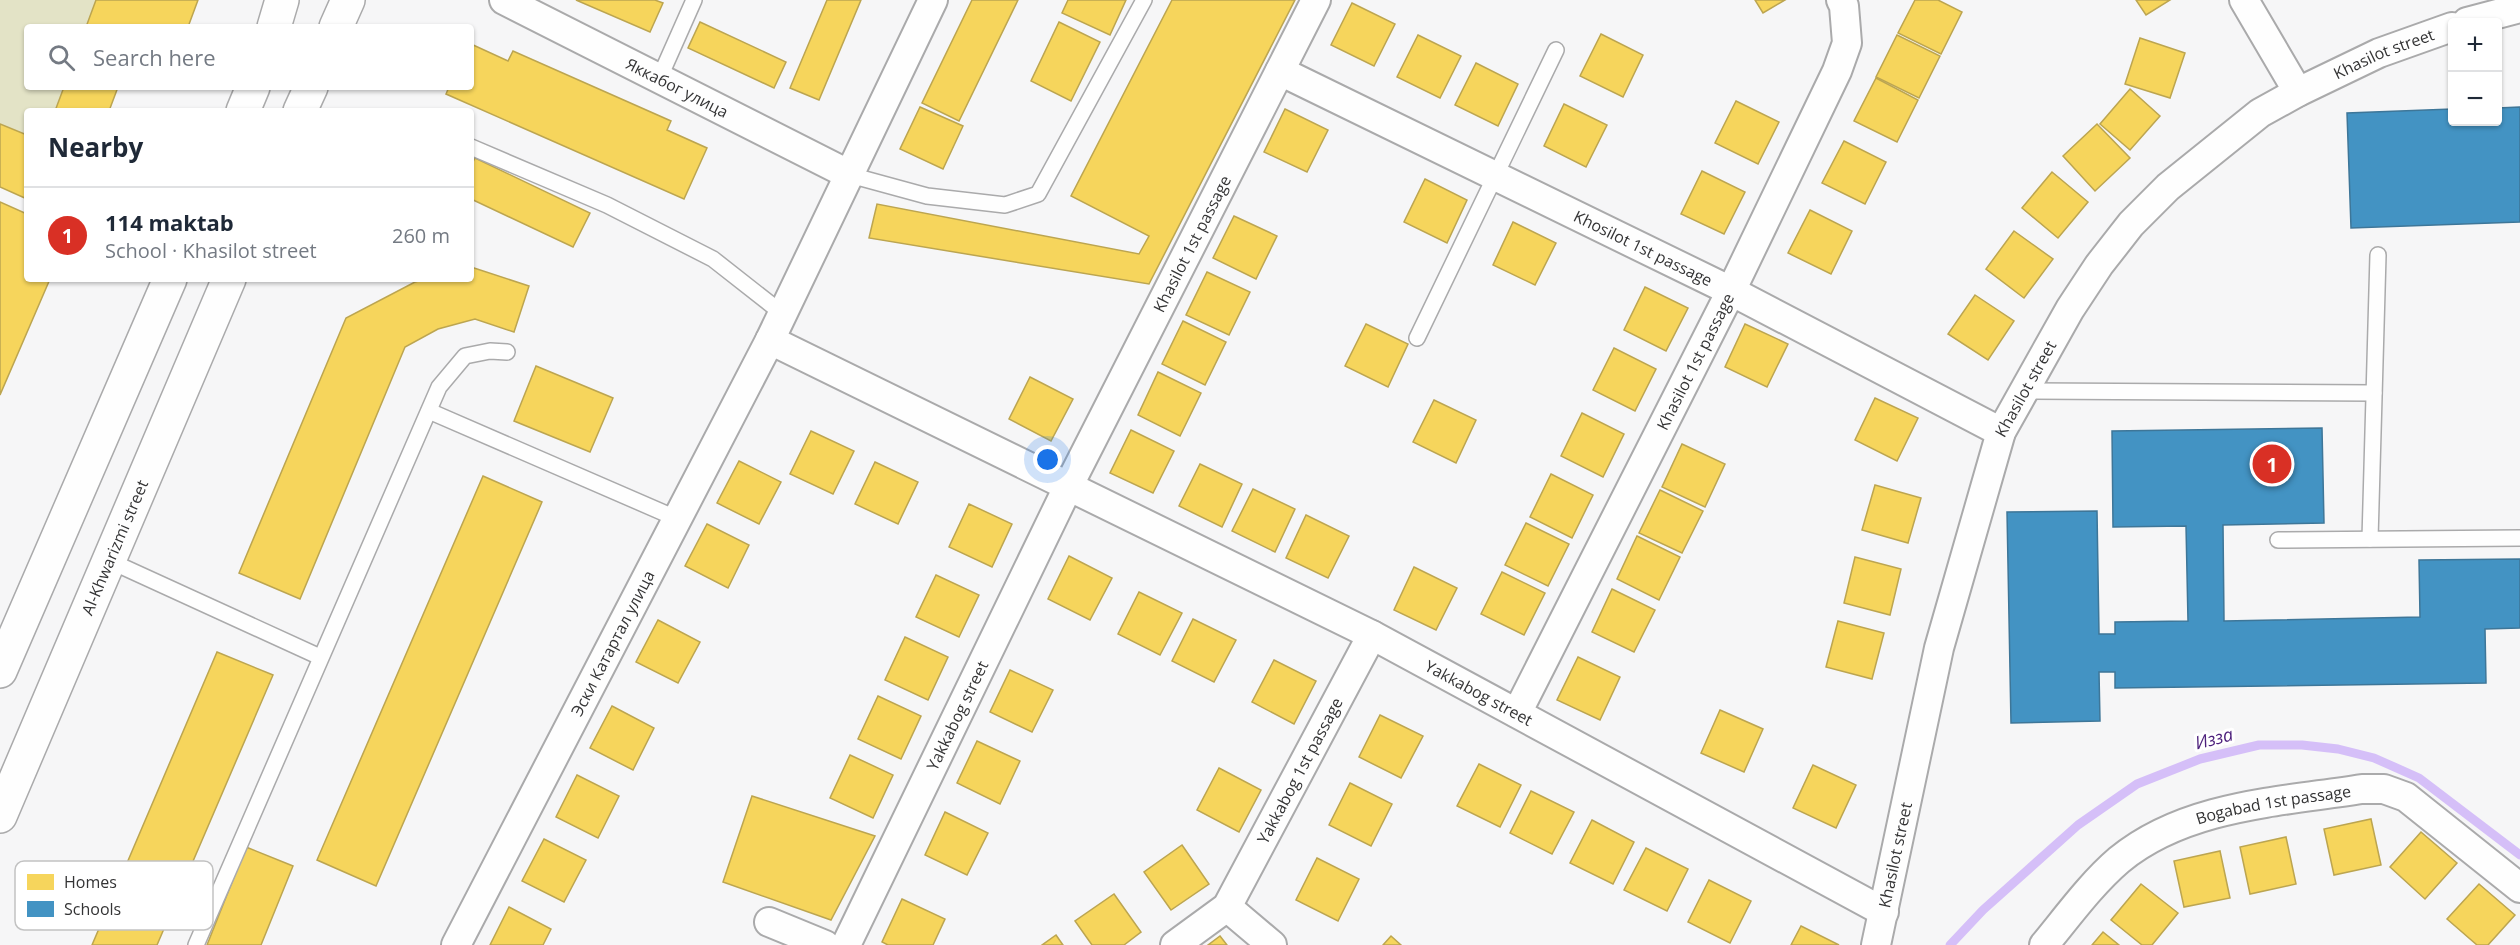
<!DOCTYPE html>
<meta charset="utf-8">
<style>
:root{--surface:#fff;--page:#f2f2f3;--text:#1f2937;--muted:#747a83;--line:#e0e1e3;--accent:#d93025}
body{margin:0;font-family:"Open Sans",sans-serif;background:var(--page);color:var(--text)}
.controls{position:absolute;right:18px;top:18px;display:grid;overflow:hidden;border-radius:6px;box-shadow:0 2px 4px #0004}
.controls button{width:54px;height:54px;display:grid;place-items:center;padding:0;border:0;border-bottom:2px solid var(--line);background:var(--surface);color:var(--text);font:30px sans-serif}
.you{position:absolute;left:1048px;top:460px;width:21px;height:21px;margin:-15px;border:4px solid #fff;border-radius:50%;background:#1a73e8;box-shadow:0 0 0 9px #1a73e833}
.badge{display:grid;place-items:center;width:39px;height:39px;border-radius:50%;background:var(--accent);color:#fff;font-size:20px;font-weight:700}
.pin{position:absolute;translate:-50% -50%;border:3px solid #fff;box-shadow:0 2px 6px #0006}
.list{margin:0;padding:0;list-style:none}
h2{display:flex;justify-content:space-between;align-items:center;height:78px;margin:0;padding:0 24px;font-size:26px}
h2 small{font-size:20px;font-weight:400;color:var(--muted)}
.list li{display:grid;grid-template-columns:39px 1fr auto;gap:18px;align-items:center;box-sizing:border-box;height:96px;padding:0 24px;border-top:2px solid var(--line)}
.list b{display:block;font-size:22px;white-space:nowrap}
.list p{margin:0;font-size:20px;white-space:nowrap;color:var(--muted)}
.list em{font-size:20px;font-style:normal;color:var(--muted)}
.icon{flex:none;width:33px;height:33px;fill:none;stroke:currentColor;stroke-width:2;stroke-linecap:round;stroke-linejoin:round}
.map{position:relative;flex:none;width:2520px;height:945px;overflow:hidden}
.search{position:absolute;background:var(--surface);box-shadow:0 2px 4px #0004;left:24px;top:24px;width:450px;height:66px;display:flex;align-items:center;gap:15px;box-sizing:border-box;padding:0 21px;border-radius:6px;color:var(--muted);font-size:22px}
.panel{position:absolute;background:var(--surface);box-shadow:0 2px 4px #0004;left:24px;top:108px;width:450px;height:174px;border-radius:6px}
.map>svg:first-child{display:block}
</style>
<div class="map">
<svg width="2520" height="945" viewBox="0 0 2520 945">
<rect width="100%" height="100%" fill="#f6f6f7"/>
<polygon fill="#e3e3c6" points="0,0 96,0 86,27 27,27 27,87 64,87 55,111 27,111 27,135 0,124"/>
<g fill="#f6d55c" stroke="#bca550" stroke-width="1.5">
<polygon points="96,0 198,0 188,27 86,27"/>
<polygon points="576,0 655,0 663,3 650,32"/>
<polygon points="827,0 861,0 819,100 790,88"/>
<polygon points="972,0 1018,0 959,121 922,103"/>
<polygon points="1068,0 1126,0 1110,35 1062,13"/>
<polygon points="1172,0 1295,0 1149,284 869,238 877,204 1139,254 1149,236 1071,196"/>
<polygon points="1755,0 1785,0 1763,13"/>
<polygon points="1915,0 1938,0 1962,12 1941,54 1898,33"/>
<polygon points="2136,0 2170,0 2146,15"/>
<polygon points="1352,3 1395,24 1374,66 1331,45"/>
<polygon points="700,22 786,62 774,88 688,48"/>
<polygon points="1059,22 1100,42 1071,101 1031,81"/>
<polygon points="1601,34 1643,55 1623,97 1580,76"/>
<polygon points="1418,35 1461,56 1440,98 1397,77"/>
<polygon points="1897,35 1940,56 1919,98 1876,77"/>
<polygon points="2140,38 2185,53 2170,98 2125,84"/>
<polygon points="471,44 508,61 513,51 671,121 667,130 707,148 684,199 446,94 449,87 471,87"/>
<polygon points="1476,63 1518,84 1498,126 1455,105"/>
<polygon points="1876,78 1918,100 1897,142 1854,121"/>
<polygon points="64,87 118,87 109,111 55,111"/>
<polygon points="2130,89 2160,116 2130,150 2100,124"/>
<polygon points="1736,101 1779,122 1758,164 1715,143"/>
<polygon points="1564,104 1607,125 1586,167 1544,146"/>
<polygon points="920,107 963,126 943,169 900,149"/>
<polygon points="1285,109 1328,130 1307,172 1264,152"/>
<polygon points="0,124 27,135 27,199 0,187"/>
<polygon points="2097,124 2130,158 2095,191 2063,156"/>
<polygon points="1844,141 1886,162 1865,204 1822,183"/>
<polygon points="475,158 590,213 573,247 471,199 471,166"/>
<polygon points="1702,171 1745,192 1724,234 1681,214"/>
<polygon points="2052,172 2088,202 2058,238 2022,208"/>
<polygon points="1425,179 1467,200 1447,243 1404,222"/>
<polygon points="0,202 27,214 27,279 50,279 0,395"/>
<polygon points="1810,210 1852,231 1831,274 1788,253"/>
<polygon points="1234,216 1277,236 1256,279 1213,258"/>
<polygon points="1513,222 1556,243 1535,285 1493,265"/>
<polygon points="2014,231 2053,259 2024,298 1986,269"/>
<polygon points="471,267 529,286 514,332 475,319 438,329 405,347 300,599 239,573 346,318 415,282 426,279 471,279"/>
<polygon points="1207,272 1250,292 1229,335 1186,315"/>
<polygon points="1645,287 1688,308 1666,351 1624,330"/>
<polygon points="1975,295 2014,321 1988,360 1948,334"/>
<polygon points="1183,321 1226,342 1205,385 1162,364"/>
<polygon points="1366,324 1408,344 1388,387 1345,366"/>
<polygon points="1745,324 1788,344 1767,387 1725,367"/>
<polygon points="1614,348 1656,369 1635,411 1593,390"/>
<polygon points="536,366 613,398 590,452 514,421"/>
<polygon points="1158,372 1201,393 1180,436 1138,415"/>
<polygon points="1030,377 1073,399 1051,441 1009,419"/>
<polygon points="1875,398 1918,418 1897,461 1855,440"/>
<polygon points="1434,400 1476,420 1456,463 1413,442"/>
<polygon points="1582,413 1624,434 1603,477 1561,456"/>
<polygon points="1131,430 1174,451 1153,493 1110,473"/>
<polygon points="811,431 854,451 833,494 790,474"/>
<polygon points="1682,444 1725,464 1705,507 1662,487"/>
<polygon points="739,461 781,482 759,524 717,503"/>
<polygon points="875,462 918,482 898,524 855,504"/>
<polygon points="1200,464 1242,484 1222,527 1179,506"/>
<polygon points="1551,474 1593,495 1572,538 1530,517"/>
<polygon points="483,476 542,502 376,886 317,860"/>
<polygon points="1875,485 1921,498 1908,543 1862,530"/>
<polygon points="1253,489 1295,509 1275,552 1232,531"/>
<polygon points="1660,490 1703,511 1682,553 1639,533"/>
<polygon points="969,504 1012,524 992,567 949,547"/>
<polygon points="1306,515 1349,536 1328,578 1286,558"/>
<polygon points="1526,523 1569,544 1548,586 1505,565"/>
<polygon points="707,524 749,545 728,588 685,566"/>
<polygon points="1637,536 1680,557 1659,600 1617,579"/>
<polygon points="1069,556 1112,578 1090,620 1048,599"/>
<polygon points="1855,557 1901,569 1890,615 1844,603"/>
<polygon points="1414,567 1457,588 1436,630 1394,610"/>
<polygon points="1502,572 1545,593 1524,635 1481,614"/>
<polygon points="936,575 979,595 959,637 916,617"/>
<polygon points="1612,589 1655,610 1634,652 1592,632"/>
<polygon points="1139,592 1182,613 1160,655 1118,634"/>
<polygon points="1193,619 1236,640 1214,682 1172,661"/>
<polygon points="658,620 700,642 678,683 636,662"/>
<polygon points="1838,621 1884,633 1872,679 1826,667"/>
<polygon points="905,637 948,657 928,700 885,680"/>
<polygon points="217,652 273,675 157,945 92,945"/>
<polygon points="1578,657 1620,677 1600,720 1557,700"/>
<polygon points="1274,660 1316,681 1294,724 1252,702"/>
<polygon points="1010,670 1053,690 1032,732 990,712"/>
<polygon points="878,696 921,716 901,759 858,739"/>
<polygon points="612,706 654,728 633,770 590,748"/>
<polygon points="1720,710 1763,729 1744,772 1701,753"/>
<polygon points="1380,715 1423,736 1401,778 1359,757"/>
<polygon points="977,741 1020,761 1000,804 957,783"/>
<polygon points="850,755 893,775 873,818 830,798"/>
<polygon points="1479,764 1521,785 1500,827 1457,806"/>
<polygon points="1813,765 1856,785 1836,828 1793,808"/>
<polygon points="1219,768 1261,790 1239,832 1197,810"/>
<polygon points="577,775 619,796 598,838 556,817"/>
<polygon points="1350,783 1392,804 1371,846 1329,825"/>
<polygon points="1531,791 1574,812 1552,854 1510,833"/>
<polygon points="752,796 875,836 831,920 723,882"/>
<polygon points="945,812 988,833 967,875 925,855"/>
<polygon points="2371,819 2381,865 2334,875 2324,829"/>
<polygon points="1592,820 1634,842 1613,884 1570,863"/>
<polygon points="2421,832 2457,863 2425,899 2390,867"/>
<polygon points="2286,837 2296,884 2250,894 2240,847"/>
<polygon points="544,839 586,860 564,902 522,881"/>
<polygon points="1182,845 1209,884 1171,910 1144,872"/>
<polygon points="246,847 293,866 261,945 207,945"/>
<polygon points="1646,848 1688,869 1667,911 1624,890"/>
<polygon points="2220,851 2230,898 2184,907 2174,861"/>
<polygon points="1317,858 1359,879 1338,921 1296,900"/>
<polygon points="1709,880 1751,901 1730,943 1688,922"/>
<polygon points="2141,884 2178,913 2152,945 2142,945 2111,920"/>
<polygon points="2479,884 2515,915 2488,945 2477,945 2447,919"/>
<polygon points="1114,894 1141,932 1124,945 1092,945 1075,921"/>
<polygon points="902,899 945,919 933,945 888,945 882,942"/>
<polygon points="509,907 551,929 543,945 490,945"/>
<polygon points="1801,926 1839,945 1791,945"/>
<polygon points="2103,932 2119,945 2092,945"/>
<polygon points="1056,935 1063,945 1042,945"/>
<polygon points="1220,936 1227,945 1208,945"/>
<polygon points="1391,936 1401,945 1383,945"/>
</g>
<g fill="#4393c3" stroke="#3e7698" stroke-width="1.5">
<polygon points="2520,107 2520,222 2351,228 2347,113 2452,109 2452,122 2498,122 2498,108"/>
<polygon points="2322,428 2324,523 2223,525 2224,621 2420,617 2419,560 2520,559 2520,628 2485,629 2486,683 2115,688 2115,672 2099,672 2100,721 2011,723 2007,512 2097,511 2099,634 2115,634 2115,622 2188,621 2186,526 2113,527 2112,431"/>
</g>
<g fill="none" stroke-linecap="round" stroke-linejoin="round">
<polyline stroke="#d5bff8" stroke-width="9" points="1950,945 1983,910 2078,825 2137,784 2200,759 2259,745 2302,745 2338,749 2374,758 2419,778 2520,855"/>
<defs>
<g id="service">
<polyline points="659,79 694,0"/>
<polyline points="471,147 607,205 713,259 783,314"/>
<polyline points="850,175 927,196 1005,205 1038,194 1144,0"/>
<polyline points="1417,338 1556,50"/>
<polyline points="2024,391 2374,393"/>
<polyline points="429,411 678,519"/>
<polyline points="2370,539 2378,255"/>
<polyline points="2278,540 2520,538"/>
<polyline points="110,561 320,657"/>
<polyline points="196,945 439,387 465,356 490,351 507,352"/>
</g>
<g id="minor">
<path id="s1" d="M 504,0 L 850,175"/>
<polyline points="2244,0 2298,92"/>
<polyline points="2467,22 2520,8"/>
<path id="s2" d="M 1280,71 L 1731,291 L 2001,432"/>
<path id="s3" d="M 770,340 L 1372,635 L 1884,912"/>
<path id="s4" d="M 1517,713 L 1731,291 L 1837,71 L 1847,43 L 1844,6 L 1841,0"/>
<polyline points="1227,907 1272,945"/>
<polyline points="769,922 825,945"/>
<path id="s5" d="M 456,945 L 770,340 L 933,0"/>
<path id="s6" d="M 846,945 L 1068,487 L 1316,0"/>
<path id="s7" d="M 1175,945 L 1227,907 L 1372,635"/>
<path id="s8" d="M 1876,945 L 1939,648 L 2001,432 L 2070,309 L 2099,265 L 2131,224 L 2168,187 L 2260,113 L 2298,92 L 2379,53 L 2452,27"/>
<path id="s9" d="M 2044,945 C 2068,916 2091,884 2119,860 C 2186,805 2280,802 2362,789 L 2384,789 L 2406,797 L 2520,888"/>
</g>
<g id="secondary">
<polyline points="274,27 282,0"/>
<polyline points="336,27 348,0"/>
<polyline points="243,111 253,87"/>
<polyline points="300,111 311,87"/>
<polyline points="0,671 170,279"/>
<path id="s10" d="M 0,816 L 229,279"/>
</g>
</defs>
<use href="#service" stroke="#aaaaab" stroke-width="18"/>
<use href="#minor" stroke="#aaaaab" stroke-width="32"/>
<use href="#secondary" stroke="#aaaaab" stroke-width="36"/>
<use href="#service" stroke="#fefefe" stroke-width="15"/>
<use href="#minor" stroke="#fefefe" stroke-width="28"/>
<use href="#secondary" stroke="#fefefe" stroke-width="33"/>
</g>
<g text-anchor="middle" stroke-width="6" stroke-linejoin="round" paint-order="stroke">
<g font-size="16" fill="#343435" stroke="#fff">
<text dy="6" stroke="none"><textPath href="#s8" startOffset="1082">Khasilot street</textPath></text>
<text dy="6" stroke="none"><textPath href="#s1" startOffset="194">Яккабог улица</textPath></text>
<text dy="6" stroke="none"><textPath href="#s6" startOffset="782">Khasilot 1st passage</textPath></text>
<text dy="6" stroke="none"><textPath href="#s2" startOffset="404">Khosilot 1st passage</textPath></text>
<text dy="6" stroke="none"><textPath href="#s4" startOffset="394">Khasilot 1st passage</textPath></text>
<text dy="6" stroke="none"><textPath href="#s8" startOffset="578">Khasilot street</textPath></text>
<text dy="6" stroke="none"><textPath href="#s10" startOffset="292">Al-Khwarizmi street</textPath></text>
<text dy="6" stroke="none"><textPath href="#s5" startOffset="340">Эски Катартал улица</textPath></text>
<text dy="6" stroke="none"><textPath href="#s3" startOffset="792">Yakkabog street</textPath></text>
<text dy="6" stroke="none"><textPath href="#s6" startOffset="255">Yakkabog street</textPath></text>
<text dy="6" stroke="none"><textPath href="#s7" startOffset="219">Yakkabog 1st passage</textPath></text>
<text dy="6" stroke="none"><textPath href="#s9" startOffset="280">Bogabad 1st passage</textPath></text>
<text dy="6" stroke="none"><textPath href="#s8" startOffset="92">Khasilot street</textPath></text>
</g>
<g font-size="18" font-style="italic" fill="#4c1f7b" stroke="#fff">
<text transform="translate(2214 739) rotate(-14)" y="6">Изза</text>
</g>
</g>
<rect x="15" y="861" width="198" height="69" rx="9" fill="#fff" stroke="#c2c2c2" stroke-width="1.5"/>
<rect x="27" y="874" width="27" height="16" fill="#f6d55c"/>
<rect x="27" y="901" width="27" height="16" fill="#4393c3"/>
<g font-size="16" fill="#343435">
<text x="64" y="888">Homes</text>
<text x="64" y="915">Schools</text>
</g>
</svg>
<div class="controls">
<button>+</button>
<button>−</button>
</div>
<div class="you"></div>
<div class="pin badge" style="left:2272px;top:464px">1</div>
<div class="search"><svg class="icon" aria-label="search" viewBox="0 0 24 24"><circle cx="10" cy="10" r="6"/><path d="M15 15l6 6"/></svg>Search here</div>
<section class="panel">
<h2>Nearby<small></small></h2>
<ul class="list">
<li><span class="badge">1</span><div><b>114 maktab</b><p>School · Khasilot street</p></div><em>260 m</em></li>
</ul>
</section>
</div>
